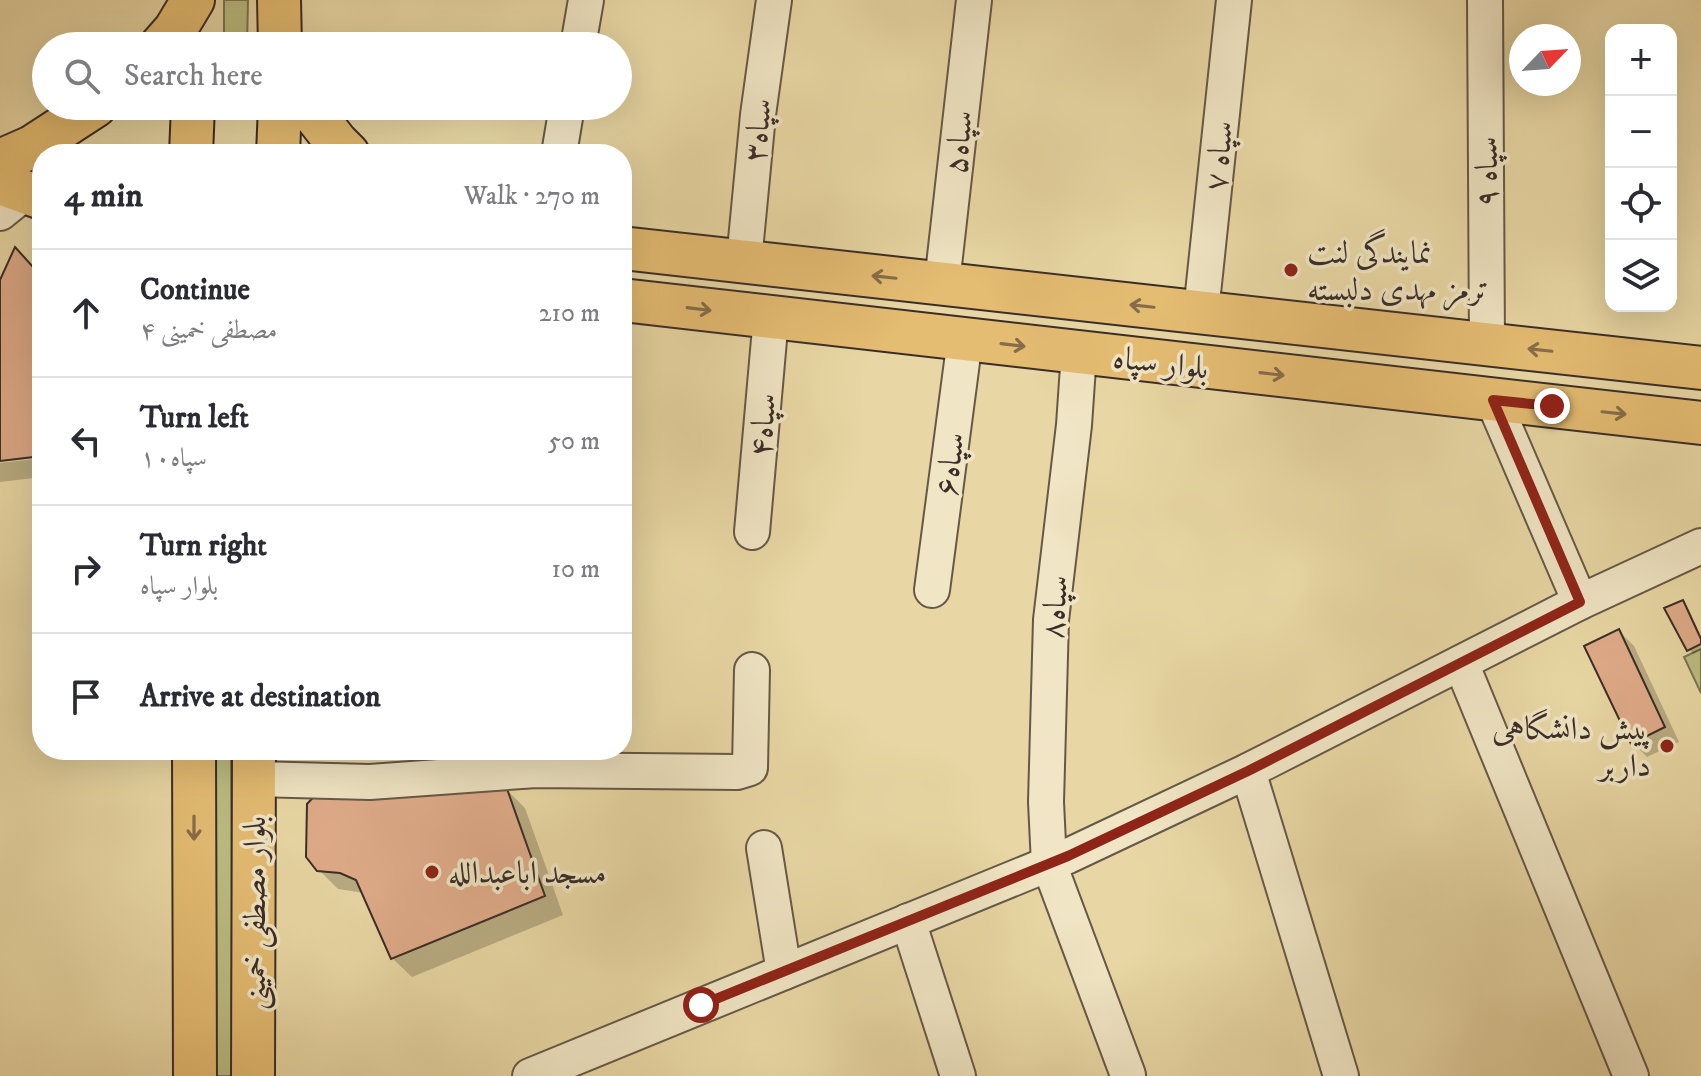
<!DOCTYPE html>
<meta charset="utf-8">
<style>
:root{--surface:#fff;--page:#f2f2f3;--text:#2b2b33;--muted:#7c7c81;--line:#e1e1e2}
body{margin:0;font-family:"IM FELL DW Pica",Amiri,serif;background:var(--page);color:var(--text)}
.controls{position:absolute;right:24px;top:24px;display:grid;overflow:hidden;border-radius:16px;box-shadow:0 8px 32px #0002}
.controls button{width:72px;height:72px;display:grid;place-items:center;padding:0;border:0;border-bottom:2px solid var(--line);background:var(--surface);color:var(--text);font:40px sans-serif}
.compass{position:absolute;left:1509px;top:24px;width:72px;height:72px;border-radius:50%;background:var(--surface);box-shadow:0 8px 32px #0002;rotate:65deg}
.stop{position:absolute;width:24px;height:24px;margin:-18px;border:6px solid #8f2418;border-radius:50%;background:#fff}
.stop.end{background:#8f2418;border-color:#fff;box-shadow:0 2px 8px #0008}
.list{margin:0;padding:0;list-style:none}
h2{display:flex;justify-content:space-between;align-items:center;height:104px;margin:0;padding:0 32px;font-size:34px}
h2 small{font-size:26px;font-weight:400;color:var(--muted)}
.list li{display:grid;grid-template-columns:52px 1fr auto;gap:24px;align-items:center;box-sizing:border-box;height:128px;padding:0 32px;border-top:2px solid var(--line)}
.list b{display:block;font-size:30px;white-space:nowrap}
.list p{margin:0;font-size:26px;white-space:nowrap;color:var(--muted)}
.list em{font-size:26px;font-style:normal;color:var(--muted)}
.icon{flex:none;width:44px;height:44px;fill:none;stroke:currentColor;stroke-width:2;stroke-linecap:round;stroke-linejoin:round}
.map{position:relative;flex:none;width:1701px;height:1076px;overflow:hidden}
.search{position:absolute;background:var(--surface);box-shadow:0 8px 32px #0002;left:32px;top:32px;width:600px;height:88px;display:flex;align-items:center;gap:20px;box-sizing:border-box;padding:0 28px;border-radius:44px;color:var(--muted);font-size:30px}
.panel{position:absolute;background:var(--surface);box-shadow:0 8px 32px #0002;left:32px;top:144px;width:600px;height:616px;border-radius:32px}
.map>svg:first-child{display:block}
</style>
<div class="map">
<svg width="1701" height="1076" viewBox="0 0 1701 1076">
<rect width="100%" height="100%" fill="#e8d7a4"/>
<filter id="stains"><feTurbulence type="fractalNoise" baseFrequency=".0025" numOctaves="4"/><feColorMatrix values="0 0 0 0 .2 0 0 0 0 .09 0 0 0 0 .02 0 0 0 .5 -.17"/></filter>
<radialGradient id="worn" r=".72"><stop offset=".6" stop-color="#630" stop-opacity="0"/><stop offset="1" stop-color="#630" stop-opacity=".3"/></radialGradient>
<g fill="#bbbd82" stroke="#7a7555" stroke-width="2">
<polygon points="224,0 248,0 247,46 224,46"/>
<polygon points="1701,649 1701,693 1684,657"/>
<polygon points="213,750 231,750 233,1076 216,1076"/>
</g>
<g fill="#0003">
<polygon points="42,458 42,477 0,482 0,463"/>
<polygon points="1682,602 1687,606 1701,637 1701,650 1693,654 1689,649"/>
<polygon points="1619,631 1634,646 1679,742 1647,757 1632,742"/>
<polygon points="505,788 525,808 563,915 412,977 392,958 364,893 338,889 318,869"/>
</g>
<g fill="#dfab89" stroke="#3a2d28" stroke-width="2">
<polygon points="15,247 42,277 42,456 0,461 0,280"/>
<polygon points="1683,600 1701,639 1701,644 1687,651 1664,608"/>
<polygon points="1619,629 1665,727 1631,744 1584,646"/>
<polygon points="506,786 545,896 391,959 356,880 340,873 317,871 306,857 307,804 320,790"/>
</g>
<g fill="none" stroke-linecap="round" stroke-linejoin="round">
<defs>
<g id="minor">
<polyline points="1485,0 1487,344"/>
<polyline points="578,46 586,0"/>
<polyline points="559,154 567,106"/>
<polyline points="0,213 26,192"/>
<polyline points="744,261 758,115 774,0"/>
<polyline points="942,283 974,0"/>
<polyline points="1201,312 1234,0"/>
<polyline points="1079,352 1074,425 1051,620 1046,802 1049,864 1128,1075"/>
<polyline points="1493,400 1580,602"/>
<polyline points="752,532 771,317"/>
<polyline points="932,590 965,339"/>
<polyline points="1461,663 1631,1076"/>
<polyline points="1248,771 1341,1076"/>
<polyline points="254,779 370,782 536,770 737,772 750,768 752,670"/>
<polyline points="764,848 784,972"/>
<polyline points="908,921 958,1076"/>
<polyline points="530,1076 1068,856 1248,771 1580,602 1701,546"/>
</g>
<g id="major">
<polyline points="279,0 280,46"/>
<polyline points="161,46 175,30 193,0"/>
<polyline points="308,106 336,142 348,154"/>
<polyline points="191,154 193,106"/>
<polyline points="278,154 280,106"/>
<polyline points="0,161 32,147 95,106"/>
<polyline points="0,183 42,198"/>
<polyline points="622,248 1701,368"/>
<polyline points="622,300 1701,423"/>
<polyline points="194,750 195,1076"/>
<polyline points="253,1076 254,750"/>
</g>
</defs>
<use href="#minor" stroke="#665847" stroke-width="38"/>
<use href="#major" stroke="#3a2d28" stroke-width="46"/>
<use href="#minor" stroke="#f0e5c4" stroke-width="34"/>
<use href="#major" stroke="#e4bc72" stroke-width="42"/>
</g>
<defs><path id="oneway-shaft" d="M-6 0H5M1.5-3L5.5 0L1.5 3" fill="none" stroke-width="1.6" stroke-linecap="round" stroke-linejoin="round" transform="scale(2)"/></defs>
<g stroke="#866d49">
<use href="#oneway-shaft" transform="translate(884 277) rotate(-174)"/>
<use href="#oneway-shaft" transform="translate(1142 306) rotate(-174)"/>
<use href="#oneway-shaft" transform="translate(699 309) rotate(7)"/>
<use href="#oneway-shaft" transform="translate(1013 345) rotate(7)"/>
<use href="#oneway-shaft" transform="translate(1540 350) rotate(-174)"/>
<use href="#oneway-shaft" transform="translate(1272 374) rotate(7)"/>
<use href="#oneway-shaft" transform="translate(1614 413) rotate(6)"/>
<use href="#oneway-shaft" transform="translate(194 828) rotate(90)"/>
</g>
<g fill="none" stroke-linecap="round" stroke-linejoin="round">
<polyline stroke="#8f2418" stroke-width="10" points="701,1005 1068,856 1248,771 1580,602 1493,400 1552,406"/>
</g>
<g fill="#8f2418" stroke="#f0e5c4" stroke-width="3">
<circle cx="1291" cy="270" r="8"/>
<circle cx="1667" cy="746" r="8"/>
<circle cx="432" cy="872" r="8"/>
</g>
<g text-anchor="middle" stroke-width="7" stroke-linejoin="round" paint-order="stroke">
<g font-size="32" fill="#3a2d28" stroke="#f0e5c4">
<text transform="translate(757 130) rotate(-84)" y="11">سپاه۳</text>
<text transform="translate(958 142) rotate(-84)" y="11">سپاه۵</text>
<text transform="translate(1218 156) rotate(-84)" y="11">سپاه ۷</text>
<text transform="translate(1486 172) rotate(-90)" y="11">سپاه ۹</text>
<text transform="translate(1161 362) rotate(7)" y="11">بلوار سپاه</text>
<text transform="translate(762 425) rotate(-85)" y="11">سپاه۴</text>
<text transform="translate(949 464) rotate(-82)" y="11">سپاه۶</text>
<text transform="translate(1054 607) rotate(-85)" y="11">سپاه۸</text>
<text transform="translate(254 913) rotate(-90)" y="11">بلوار مصطفی خمینی</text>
</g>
<g font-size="32" fill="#3a2d28" stroke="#f0e5c4" text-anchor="start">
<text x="1307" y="263">نمایندگی لنت<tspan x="1307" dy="37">ترمز مهدی دلبسته</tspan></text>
<text x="1651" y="739" text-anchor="end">پیش دانشگاهی<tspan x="1651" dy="37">داربر</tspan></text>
<text x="448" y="883">مسجد اباعبدالله</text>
</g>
</g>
<rect width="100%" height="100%" filter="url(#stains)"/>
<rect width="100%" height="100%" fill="url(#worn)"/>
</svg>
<div class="controls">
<button>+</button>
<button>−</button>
<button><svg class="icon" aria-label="locate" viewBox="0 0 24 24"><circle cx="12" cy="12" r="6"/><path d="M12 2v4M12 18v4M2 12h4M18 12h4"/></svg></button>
<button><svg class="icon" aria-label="layers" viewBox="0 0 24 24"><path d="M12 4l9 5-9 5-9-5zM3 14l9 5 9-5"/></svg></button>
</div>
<svg class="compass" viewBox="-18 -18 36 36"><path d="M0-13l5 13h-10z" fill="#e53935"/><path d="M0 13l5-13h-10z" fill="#7c7c81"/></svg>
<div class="stop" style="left:701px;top:1005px"></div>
<div class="stop end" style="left:1552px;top:406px"></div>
<div class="search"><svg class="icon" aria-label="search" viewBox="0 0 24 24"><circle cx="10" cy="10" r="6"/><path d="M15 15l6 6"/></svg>Search here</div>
<section class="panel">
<h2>4 min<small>Walk · 270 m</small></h2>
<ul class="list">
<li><svg class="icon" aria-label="ahead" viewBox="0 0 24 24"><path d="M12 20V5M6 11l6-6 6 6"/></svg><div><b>Continue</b><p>مصطفی خمینی ۴</p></div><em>210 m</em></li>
<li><svg class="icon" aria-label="left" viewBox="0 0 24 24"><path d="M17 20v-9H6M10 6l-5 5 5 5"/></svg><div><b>Turn left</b><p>سپاه۱۰</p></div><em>50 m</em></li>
<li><svg class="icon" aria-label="right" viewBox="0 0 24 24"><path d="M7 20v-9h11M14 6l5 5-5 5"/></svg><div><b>Turn right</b><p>بلوار سپاه</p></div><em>10 m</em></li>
<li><svg class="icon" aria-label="arrive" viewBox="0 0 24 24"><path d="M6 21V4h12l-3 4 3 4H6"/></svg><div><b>Arrive at destination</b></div></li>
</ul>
</section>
</div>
